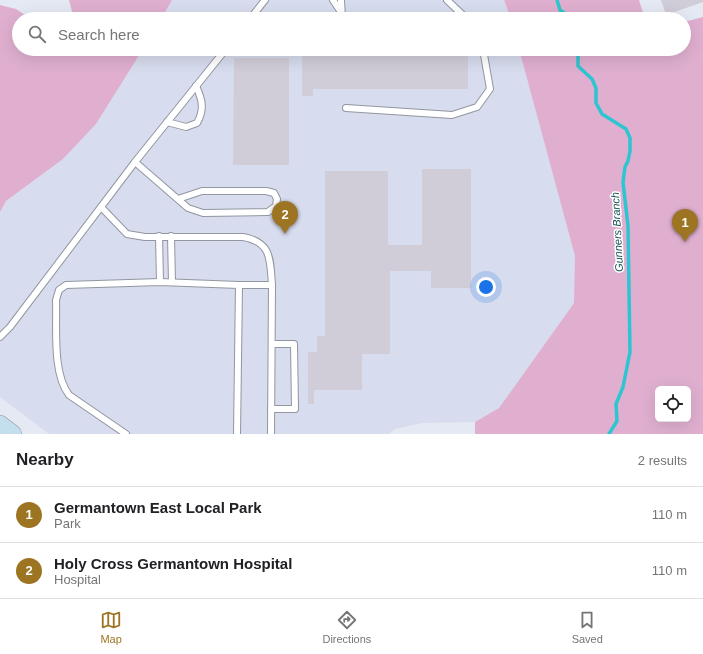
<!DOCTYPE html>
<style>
:root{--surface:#fff;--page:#f6f6f6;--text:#202124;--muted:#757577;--line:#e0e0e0;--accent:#9d7422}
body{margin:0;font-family:Helvetica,sans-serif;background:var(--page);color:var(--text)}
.controls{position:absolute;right:12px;bottom:12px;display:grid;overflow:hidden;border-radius:6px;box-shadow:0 4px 16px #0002}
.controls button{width:36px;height:36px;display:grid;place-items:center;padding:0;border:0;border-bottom:1px solid var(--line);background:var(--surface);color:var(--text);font:20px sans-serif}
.you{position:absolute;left:486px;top:287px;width:14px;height:14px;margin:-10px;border:3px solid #fff;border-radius:50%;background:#1a73e8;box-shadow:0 0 0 6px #1a73e833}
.badge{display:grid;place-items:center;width:26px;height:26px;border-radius:50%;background:var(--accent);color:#fff;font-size:13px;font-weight:700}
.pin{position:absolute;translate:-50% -33px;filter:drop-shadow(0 1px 2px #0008)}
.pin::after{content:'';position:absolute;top:21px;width:14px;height:12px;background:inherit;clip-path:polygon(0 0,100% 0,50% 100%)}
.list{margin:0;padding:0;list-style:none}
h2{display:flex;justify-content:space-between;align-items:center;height:52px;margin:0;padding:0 16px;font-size:17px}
h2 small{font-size:13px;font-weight:400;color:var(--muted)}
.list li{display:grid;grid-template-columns:26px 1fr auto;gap:12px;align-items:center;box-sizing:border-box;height:56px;padding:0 16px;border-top:1px solid var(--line)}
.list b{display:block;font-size:15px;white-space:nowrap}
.list p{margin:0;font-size:13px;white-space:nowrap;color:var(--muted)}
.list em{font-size:13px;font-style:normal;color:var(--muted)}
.icon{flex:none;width:22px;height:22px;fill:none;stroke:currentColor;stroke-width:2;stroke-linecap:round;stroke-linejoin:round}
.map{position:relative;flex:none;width:703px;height:434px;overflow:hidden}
.search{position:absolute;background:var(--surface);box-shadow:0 4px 16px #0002;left:12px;right:12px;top:12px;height:44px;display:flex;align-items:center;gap:10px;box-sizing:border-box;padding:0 14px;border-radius:22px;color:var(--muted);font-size:15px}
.sheet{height:164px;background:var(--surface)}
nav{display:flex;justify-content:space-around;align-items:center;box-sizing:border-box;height:56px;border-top:1px solid var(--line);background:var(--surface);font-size:11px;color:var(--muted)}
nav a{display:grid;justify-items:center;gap:2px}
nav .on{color:var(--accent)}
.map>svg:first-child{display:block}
</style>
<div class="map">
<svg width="703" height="434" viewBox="0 0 703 434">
<rect width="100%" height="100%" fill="#e5e9f4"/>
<g fill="#d7dcee">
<polygon points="172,0 504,0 511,19 161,19"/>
<polygon points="143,49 519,49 577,262 574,303 499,408 475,422 422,423 395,429 389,434 49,434 0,397 0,212 6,201 63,159 96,124"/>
</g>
<g fill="#e0afd0" fill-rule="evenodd">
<polygon points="69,0 172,0 161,19 74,19"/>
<polygon points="504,0 639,0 645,19 511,19"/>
<polygon points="0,5 16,9 31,19 19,19 19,49 143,49 96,124 63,159 6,201 0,212"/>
<path d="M 703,17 L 703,434 L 475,434 L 475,422 L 499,408 L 574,303 L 575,256 L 519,49 L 684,49 L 684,22 ZM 658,389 L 688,389 L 688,419 L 658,419 Z"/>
</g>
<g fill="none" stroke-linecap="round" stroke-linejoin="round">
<g stroke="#2dc5d0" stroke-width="3.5">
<polyline points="557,0 560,10 572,19"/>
<polyline points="578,49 578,66 592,79 596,88 596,103 602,114 626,129 630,138 630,151 628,161 625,167 623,182 628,226 630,352 623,387 616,404 617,421 609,434"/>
</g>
</g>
<g fill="#d1cdd8">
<polygon points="661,0 703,0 703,2 666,15"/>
<polygon points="302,49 468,49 468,89 313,89 313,96 302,96"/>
<polygon points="234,58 289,58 289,165 233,165"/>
<polygon points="422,169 471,169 471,288 431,288 431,271 390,271 390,354 362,354 362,390 314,390 314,404 308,404 308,352 317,352 317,336 325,336 325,171 388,171 388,245 422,245"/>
</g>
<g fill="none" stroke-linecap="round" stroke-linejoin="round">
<defs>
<g id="lane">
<polyline points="333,0 341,12"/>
<polyline points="341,0 342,19"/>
<polyline points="447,0 467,19"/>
<polyline points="250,19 265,0"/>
<polyline points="346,108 452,115 477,107 490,89 483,49"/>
<path d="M 167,122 L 186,127 L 197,123 C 205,109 202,99 196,86"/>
<polyline points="135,162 188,208 203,213 268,212 276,206 277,199 274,193 266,191 202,191 178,199"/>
<path d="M 101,207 L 127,234 L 145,237 L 243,237 C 272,242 270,260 272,285 L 271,434"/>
<polyline points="159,236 160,282"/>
<polyline points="171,236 172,282"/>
<polyline points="239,285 272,285"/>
<polyline points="0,337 10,327 135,162 226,49"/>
<polyline points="271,409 295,409 294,344 272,344"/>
<path d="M 126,434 L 69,395 C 52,373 57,327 56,300 L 59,290 L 66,285 L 160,282 L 239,285 L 237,434"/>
</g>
<polyline id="secondary" points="0,424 13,434"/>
</defs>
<use href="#lane" stroke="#9396a0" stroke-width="8"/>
<use href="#secondary" stroke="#9396a0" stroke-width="18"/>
<use href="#lane" stroke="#fff" stroke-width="6"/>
<use href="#secondary" stroke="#c3deec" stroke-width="17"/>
</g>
<g text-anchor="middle" stroke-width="3" stroke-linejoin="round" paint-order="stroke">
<g font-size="11" font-style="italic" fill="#175357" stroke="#fff">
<text transform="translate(617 232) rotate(-93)" y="4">Gunners Branch</text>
</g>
</g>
</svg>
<div class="controls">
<button><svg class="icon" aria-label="locate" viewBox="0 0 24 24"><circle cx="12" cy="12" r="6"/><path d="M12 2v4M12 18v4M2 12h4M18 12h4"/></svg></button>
</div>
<div class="you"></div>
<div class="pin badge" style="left:685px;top:242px">1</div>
<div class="pin badge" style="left:285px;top:234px">2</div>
<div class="search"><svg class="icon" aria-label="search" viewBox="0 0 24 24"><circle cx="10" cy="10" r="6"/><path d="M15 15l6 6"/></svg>Search here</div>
</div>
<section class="sheet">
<h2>Nearby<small>2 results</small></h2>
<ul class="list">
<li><span class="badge">1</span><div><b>Germantown East Local Park</b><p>Park</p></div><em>110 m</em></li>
<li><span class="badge">2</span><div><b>Holy Cross Germantown Hospital</b><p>Hospital</p></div><em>110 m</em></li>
</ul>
</section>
<nav>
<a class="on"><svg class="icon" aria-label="map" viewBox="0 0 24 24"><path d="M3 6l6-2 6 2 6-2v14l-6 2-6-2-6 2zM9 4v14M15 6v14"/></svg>Map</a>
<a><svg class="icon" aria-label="directions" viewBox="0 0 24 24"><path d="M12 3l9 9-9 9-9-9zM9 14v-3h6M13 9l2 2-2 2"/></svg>Directions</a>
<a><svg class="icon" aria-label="saved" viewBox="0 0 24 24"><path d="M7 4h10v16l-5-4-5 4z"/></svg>Saved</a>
</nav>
